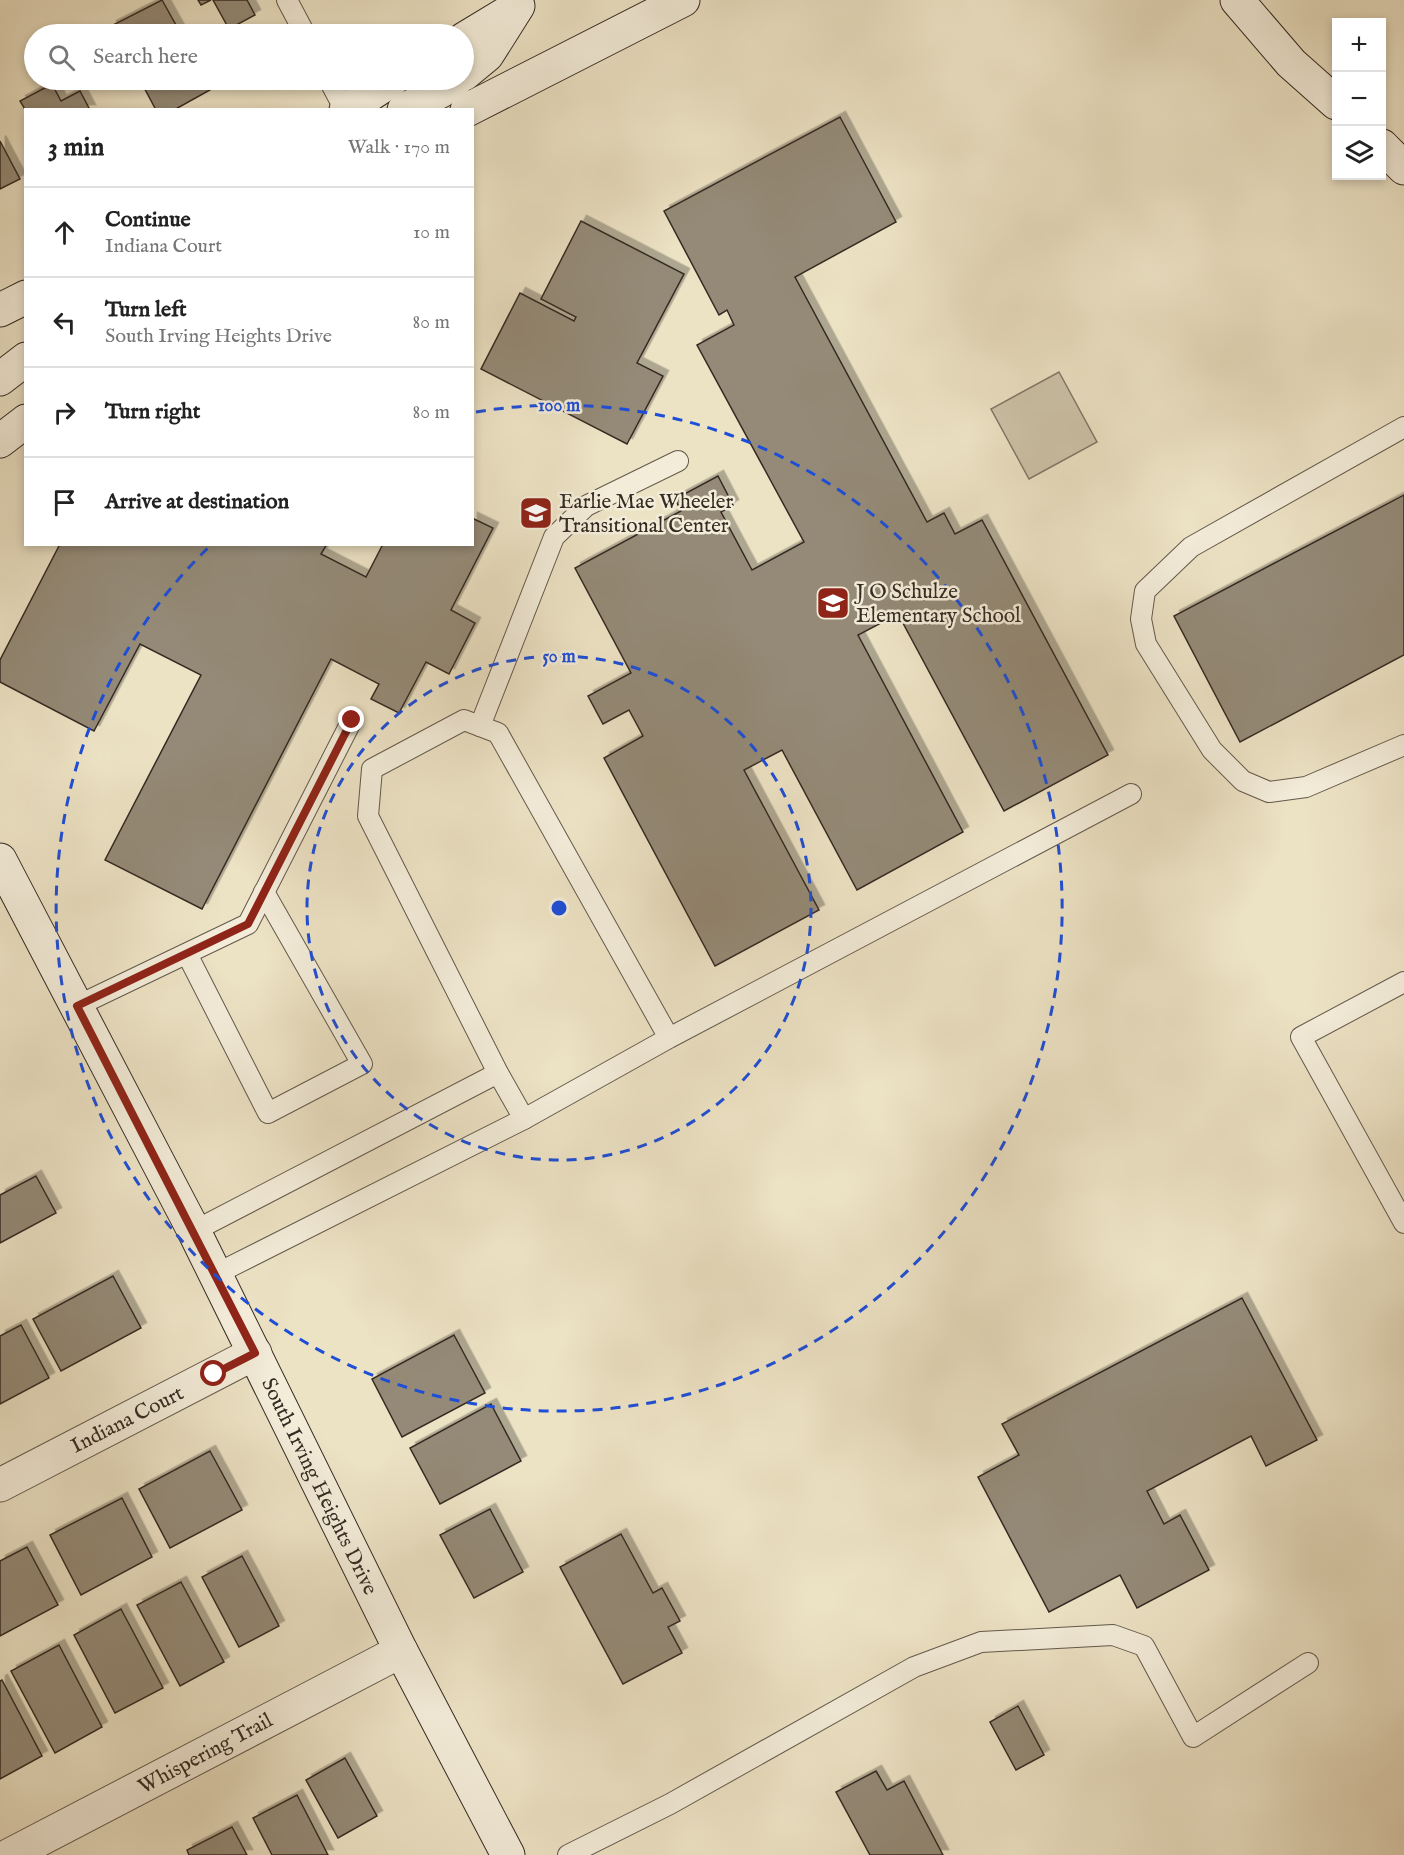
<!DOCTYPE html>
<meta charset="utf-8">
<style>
:root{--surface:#fff;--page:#f6f6f6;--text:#222;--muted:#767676;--line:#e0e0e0}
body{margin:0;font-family:"IM FELL English",serif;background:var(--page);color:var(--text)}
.controls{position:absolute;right:18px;top:18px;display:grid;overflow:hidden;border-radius:0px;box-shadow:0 3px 9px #0003}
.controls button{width:54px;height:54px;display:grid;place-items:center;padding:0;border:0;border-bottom:2px solid var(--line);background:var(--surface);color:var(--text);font:30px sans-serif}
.stop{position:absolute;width:18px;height:18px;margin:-14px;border:4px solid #8f2418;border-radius:50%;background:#fff}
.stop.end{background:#8f2418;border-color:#fff;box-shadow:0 2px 6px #0008}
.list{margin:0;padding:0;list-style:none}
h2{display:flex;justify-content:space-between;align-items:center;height:78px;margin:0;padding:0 24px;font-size:26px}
h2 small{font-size:20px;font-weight:400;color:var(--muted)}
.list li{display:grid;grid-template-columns:39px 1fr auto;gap:18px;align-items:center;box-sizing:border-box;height:90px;padding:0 24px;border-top:2px solid var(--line)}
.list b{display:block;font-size:22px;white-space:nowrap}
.list p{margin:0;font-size:20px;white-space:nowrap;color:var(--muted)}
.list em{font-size:20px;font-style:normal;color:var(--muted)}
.icon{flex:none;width:33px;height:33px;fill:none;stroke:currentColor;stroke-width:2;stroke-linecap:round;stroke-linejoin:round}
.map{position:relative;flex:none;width:1404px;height:1855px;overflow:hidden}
.search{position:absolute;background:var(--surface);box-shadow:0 3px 9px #0003;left:24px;top:24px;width:450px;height:66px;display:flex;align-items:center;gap:15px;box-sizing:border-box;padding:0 21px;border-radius:33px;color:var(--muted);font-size:22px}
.panel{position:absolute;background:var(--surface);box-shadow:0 3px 9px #0003;left:24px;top:108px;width:450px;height:438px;border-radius:0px}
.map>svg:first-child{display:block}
</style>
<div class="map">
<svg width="1404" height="1855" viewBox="0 0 1404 1855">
<defs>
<filter id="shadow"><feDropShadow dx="5.5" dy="-5.5" stdDeviation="0" flood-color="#0004"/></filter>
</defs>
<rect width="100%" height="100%" fill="#ece2c4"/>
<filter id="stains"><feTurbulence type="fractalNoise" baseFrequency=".00333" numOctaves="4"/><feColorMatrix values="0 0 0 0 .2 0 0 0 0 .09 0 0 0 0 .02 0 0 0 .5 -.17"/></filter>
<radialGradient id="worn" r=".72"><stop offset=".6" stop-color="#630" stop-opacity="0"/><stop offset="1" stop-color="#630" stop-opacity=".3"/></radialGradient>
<polygon fill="#cdc3a9" stroke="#817766" stroke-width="1.5" points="1059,372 1097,442 1029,479 991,409"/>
<g fill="#948a77" stroke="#352b23" stroke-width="1.5" filter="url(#shadow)">
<polygon points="162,0 181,34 116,34 111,26"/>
<polygon points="198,0 211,0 201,5"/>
<polygon points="213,0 247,0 255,15 229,29"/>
<polygon points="140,80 205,80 210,90 174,110 156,110"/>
<polygon points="52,84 61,101 80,91 90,110 26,111 20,101"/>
<polygon points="840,117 896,222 795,277 927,522 944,513 955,534 982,520 1108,755 1004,811 898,614 858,635 963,832 857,890 782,750 744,770 819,910 715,966 604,758 643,736 629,710 603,724 588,696 631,673 575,568 681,511 675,499 718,476 733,505 721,512 752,570 804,542 697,345 734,325 727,310 719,315 664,211"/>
<polygon points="0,141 20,179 0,189"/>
<polygon points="581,221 684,274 637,363 663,376 627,444 481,369 520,293 574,321 576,317 541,299"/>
<polygon points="1404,495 1404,655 1240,742 1174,616"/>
<polygon points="472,518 493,528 451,610 475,623 449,674 426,662 399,713 371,699 379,684 331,659 202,909 105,860 201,675 140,644 94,731 0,682 0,660 60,544 327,544 321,554 366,577 383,544 472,544"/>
<polygon points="36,1176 56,1213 0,1243 0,1195"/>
<polygon points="113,1276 141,1328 61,1371 33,1319"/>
<polygon points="1242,1298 1317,1440 1266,1466 1251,1436 1147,1491 1164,1524 1180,1515 1209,1570 1137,1608 1120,1575 1049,1612 978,1477 1019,1455 1002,1424"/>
<polygon points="21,1325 49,1378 0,1404 0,1336"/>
<polygon points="454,1335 485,1393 402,1437 372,1379"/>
<polygon points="491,1404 521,1461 440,1504 410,1448"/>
<polygon points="210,1451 242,1510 170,1548 139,1489"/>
<polygon points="122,1498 152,1557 81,1595 50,1535"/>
<polygon points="490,1509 523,1572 474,1598 440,1535"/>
<polygon points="621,1534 653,1593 662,1588 680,1621 668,1627 682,1653 623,1684 560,1567"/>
<polygon points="27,1547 58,1605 0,1636 0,1561"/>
<polygon points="242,1556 279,1626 239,1647 202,1577"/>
<polygon points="181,1582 224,1662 180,1686 137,1605"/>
<polygon points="121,1609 163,1688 115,1713 74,1635"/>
<polygon points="59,1645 102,1727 55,1753 11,1671"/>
<polygon points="2,1680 42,1756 0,1779 0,1681"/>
<polygon points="1018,1706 1044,1755 1016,1770 990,1722"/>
<polygon points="345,1758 377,1816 338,1838 306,1780"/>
<polygon points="876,1771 887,1790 904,1781 943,1855 870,1855 836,1792"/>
<polygon points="297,1795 328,1855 272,1855 253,1818"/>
<polygon points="232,1827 247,1855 189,1855 187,1850"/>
</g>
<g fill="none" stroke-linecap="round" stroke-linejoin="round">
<defs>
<g id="lane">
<polyline points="287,0 305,34"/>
<polyline points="329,80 345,110"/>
<polyline points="1404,427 1191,547 1145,591 1141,619 1146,644 1212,750 1243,781 1269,792 1306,787 1404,745"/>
<polyline points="480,726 554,537 586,506 678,461"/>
<polyline points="187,954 268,1113 362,1064 264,892"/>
<polyline points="1404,982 1301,1037 1404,1223"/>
<polyline points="77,1006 248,924 352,720"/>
<polyline points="669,1038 498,733 464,720 372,769 368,816 498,1073 524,1119 669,1038 1131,794"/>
<polyline points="194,1231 498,1073"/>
<polyline points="216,1274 524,1119"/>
<polyline points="568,1855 670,1804 914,1667 981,1642 1113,1635 1144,1646 1193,1737 1308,1663"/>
</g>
<g id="street">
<polyline points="0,1485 255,1353"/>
<polyline points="10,1855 401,1651"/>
</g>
<g id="secondary">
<polyline points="1237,0 1291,63 1336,103"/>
<polyline points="464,39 512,10"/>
<polyline points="464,74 487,55 518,6"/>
<polyline points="346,110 392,80"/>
<polyline points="404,110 441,91 456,80"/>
<polyline points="467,110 683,0"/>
<polyline points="1382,146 1404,168"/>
<polyline points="0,310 26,297"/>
<polyline points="0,379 26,359"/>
<polyline points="0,441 26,421"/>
<polyline points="0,860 194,1231 401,1651 508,1855"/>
</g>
</defs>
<use href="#lane" stroke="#63594b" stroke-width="22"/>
<use href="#street" stroke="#63594b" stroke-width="35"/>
<use href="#secondary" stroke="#352b23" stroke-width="35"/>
<use href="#lane" stroke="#f3ecd9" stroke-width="20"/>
<use href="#street" stroke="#f3ecd9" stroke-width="33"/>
<use href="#secondary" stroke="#f3ecd9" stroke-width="33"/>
</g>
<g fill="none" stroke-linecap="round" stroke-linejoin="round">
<polyline stroke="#8f2418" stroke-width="8" points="214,1374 255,1353 77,1006 248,924 352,720"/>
</g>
<g fill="none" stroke="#1d4ed8" stroke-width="3" stroke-dasharray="10 8">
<circle cx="559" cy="908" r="252"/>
<path d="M476 412A503 503 0 1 1 210 546"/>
</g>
<defs>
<symbol id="school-square" viewBox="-11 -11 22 22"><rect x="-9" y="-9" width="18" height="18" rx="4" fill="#8f2418" stroke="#f3ecd9"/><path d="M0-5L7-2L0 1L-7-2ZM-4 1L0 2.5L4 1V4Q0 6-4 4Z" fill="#fff"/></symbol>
</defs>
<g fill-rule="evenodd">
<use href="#school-square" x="517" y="494" width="38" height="38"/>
<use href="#school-square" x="814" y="584" width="38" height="38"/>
</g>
<g text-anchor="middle" stroke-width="5" stroke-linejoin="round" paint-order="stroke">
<g font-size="21" fill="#352b23" stroke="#f3ecd9" text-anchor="start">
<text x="559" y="508">Earlie Mae Wheeler<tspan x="559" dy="24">Transitional Center</tspan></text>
<text x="856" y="598">J O Schulze<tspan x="856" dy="24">Elementary School</tspan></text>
</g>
<g font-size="21" fill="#352b23" stroke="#f3ecd9">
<text transform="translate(127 1419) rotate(-27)" y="7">Indiana Court</text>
<text transform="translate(320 1486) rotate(64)" y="7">South Irving Heights Drive</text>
<text transform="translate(205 1753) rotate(-28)" y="7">Whispering Trail</text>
</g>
</g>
<circle cx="559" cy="908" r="9" fill="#1d4ed8" stroke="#f3ecd9" stroke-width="3"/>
<g font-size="18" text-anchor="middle" font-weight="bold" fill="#1d4ed8" stroke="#f3ecd9" stroke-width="5" stroke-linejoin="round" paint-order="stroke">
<text x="559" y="411">100 m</text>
<text x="559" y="662">50 m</text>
</g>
<rect width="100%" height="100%" filter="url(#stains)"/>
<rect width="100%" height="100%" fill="url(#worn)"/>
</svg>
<div class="controls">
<button>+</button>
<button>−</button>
<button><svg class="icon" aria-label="layers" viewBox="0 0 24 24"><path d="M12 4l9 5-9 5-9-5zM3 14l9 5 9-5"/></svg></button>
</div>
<div class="stop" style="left:214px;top:1374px"></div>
<div class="stop end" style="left:352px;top:720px"></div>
<div class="search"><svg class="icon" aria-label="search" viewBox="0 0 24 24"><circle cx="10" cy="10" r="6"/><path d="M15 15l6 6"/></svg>Search here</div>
<section class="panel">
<h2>3 min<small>Walk · 170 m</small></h2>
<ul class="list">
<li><svg class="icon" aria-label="ahead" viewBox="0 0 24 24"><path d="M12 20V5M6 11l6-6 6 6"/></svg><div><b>Continue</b><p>Indiana Court</p></div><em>10 m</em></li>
<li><svg class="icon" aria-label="left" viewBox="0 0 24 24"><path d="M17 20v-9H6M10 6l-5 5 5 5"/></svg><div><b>Turn left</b><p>South Irving Heights Drive</p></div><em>80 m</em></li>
<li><svg class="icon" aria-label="right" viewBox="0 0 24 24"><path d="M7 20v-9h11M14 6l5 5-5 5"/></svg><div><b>Turn right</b></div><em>80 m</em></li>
<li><svg class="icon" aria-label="arrive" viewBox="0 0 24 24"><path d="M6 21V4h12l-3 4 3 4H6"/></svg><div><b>Arrive at destination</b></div></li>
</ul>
</section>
</div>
